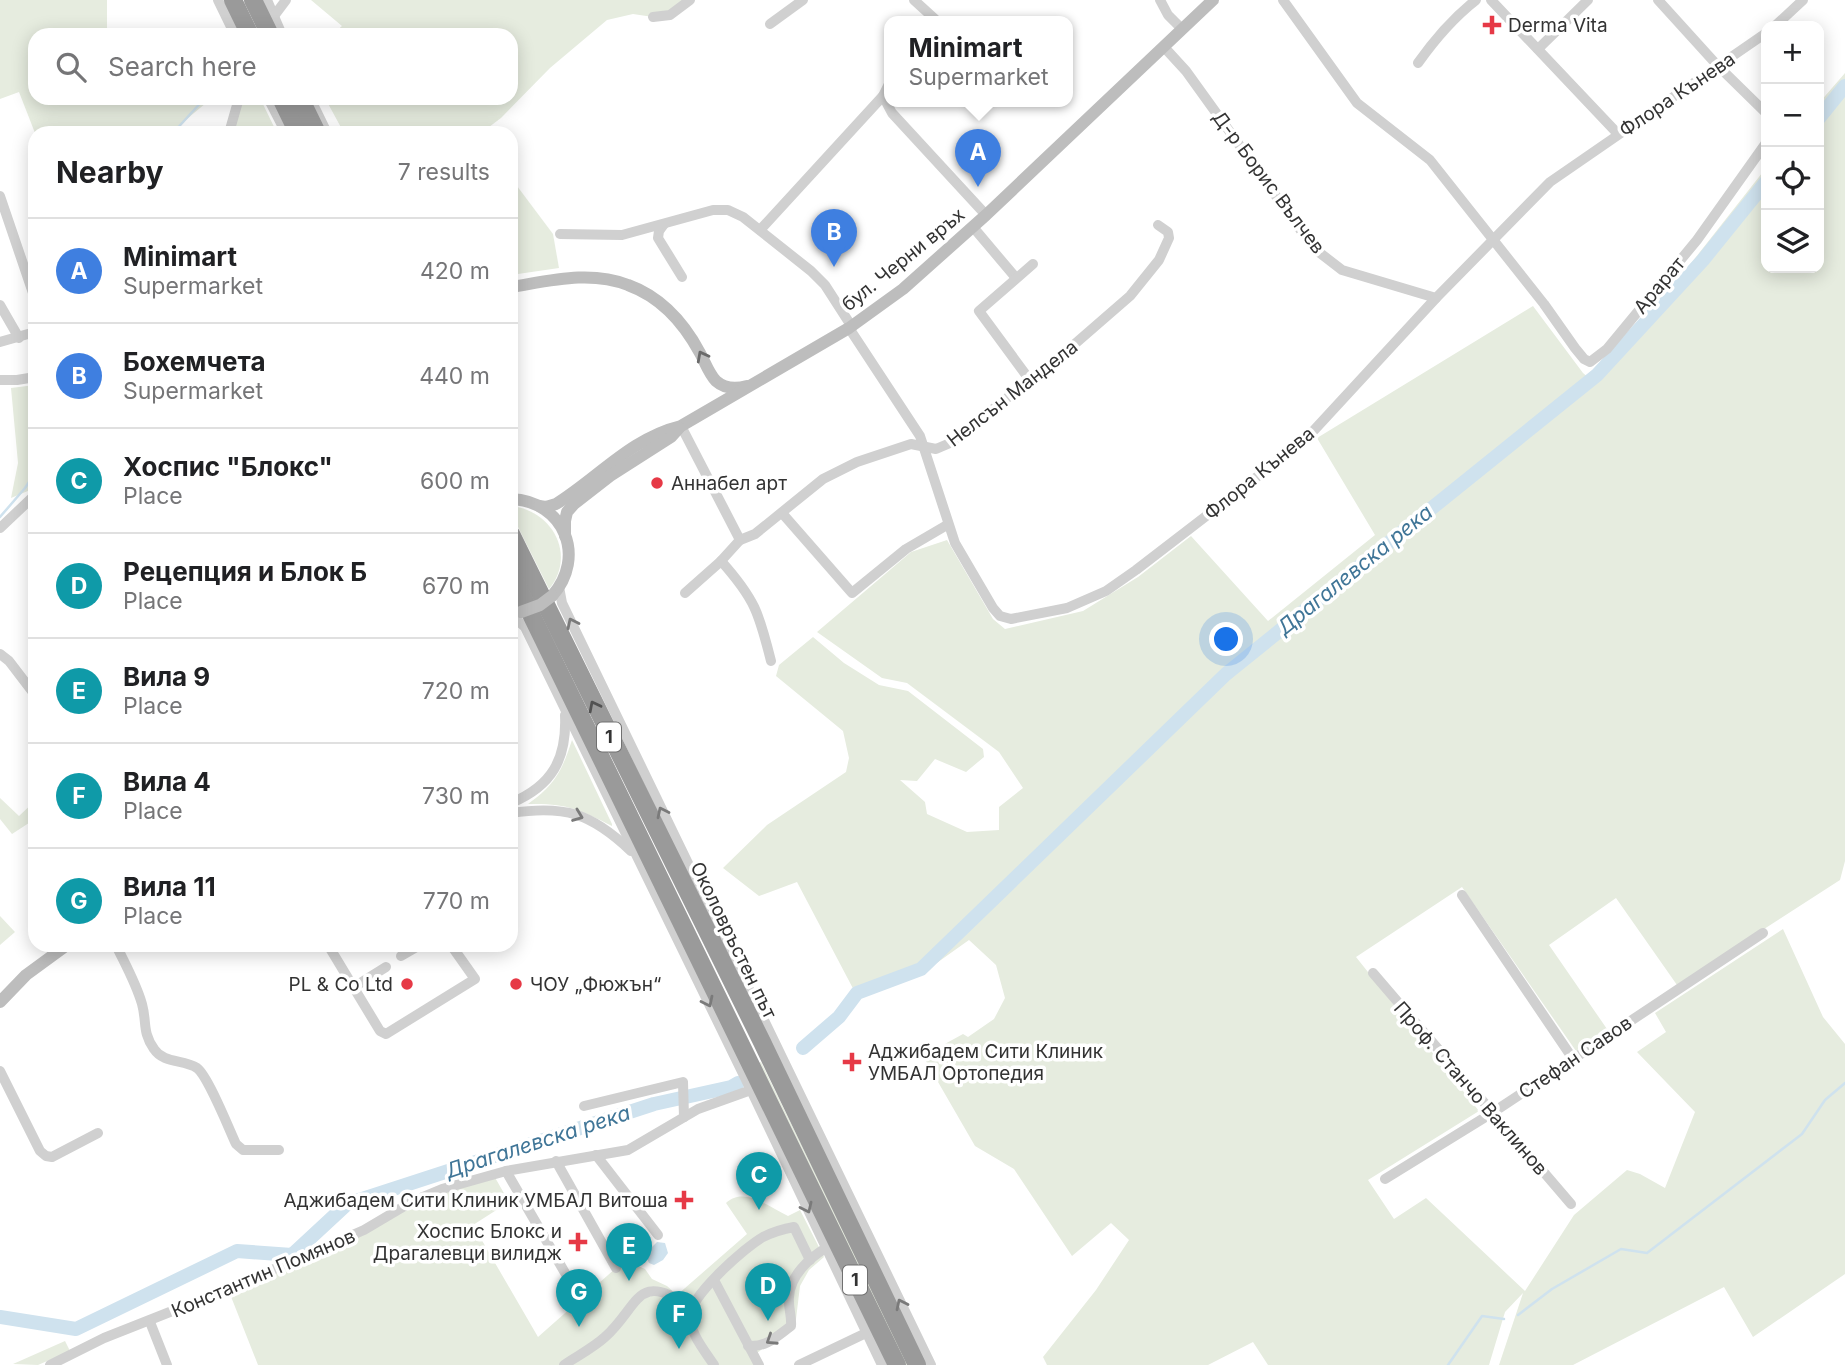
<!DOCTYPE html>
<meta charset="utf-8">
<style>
:root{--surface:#fff;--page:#f2f2f2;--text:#202124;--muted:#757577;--line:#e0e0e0;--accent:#e63946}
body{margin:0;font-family:Inter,sans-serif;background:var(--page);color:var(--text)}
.controls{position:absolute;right:21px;top:21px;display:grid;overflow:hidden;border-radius:14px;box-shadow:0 4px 18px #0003}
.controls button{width:63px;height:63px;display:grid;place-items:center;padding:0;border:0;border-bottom:2px solid var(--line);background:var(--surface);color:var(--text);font:35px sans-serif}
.you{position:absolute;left:1227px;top:640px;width:24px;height:24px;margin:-18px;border:5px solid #fff;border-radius:50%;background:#1a73e8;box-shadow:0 0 0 10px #1a73e833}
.badge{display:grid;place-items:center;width:46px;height:46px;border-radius:50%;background:var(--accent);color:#fff;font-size:23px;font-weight:700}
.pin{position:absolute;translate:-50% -58px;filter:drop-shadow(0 2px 4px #0008)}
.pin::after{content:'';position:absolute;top:37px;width:24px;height:21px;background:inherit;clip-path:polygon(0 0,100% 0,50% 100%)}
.popup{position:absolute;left:884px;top:16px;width:189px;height:91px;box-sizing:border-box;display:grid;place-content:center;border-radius:14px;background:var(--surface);filter:drop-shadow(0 2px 5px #0005);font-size:23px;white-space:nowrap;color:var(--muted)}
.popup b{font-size:26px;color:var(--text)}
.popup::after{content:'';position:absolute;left:50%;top:100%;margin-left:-14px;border:14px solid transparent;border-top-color:var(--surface)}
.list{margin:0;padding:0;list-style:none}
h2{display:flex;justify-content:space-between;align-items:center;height:91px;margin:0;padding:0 28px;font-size:30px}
h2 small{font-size:23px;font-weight:400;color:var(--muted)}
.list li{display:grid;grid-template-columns:46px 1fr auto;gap:21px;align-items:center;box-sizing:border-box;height:105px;padding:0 28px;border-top:2px solid var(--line)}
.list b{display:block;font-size:26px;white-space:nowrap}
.list p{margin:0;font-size:23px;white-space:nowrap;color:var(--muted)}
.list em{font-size:23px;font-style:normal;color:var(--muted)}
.icon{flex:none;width:38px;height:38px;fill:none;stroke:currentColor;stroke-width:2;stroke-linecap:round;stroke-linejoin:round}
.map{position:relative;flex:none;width:1845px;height:1365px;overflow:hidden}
.search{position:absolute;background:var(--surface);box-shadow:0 4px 18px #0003;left:28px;top:28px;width:490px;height:77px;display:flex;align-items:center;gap:18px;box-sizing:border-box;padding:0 24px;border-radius:21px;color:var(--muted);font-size:26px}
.panel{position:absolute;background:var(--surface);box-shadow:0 4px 18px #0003;left:28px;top:126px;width:490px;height:826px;border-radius:21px}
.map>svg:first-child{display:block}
</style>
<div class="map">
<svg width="1845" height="1365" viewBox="0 0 1845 1365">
<rect width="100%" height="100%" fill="#fff"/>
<g fill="#e6ecdf">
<polygon points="0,0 107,0 107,35 35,35 35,98 140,98 143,102 148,98 212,98 170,133 35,133 19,92 0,99"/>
<polygon points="311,0 690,0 680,8 653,17 633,14 607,20 550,68 501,118 481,133 344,133 325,98 511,98 511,35 332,35 342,26"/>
<polygon points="1845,73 1845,861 1840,880 1677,985 1616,898 1549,945 1607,1029 1576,1051 1462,887 1356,957 1479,1111 1368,1180 1394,1219 1426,1198 1525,1291 1574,1215 1627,1170 1640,1174 1665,1188 1695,1112 1637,1052 1666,1032 1655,1013 1783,929 1823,1017 1845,1044 1845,1274 1753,1337 1724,1287 1573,1365 1499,1365 1523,1293 1505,1312 1489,1365 1268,1365 1253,1342 1208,1365 1047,1365 1043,1357 1096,1290 1129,1240 1111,1223 1072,1256 1014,1169 975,1146 923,1056 963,1034 968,1037 994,1019 1005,998 996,965 969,940 917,977 858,998 797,882 759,896 723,868 767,825 846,772 849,758 843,731 776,676 779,665 813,637 844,663 879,685 908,691 983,749 984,757 966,772 935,759 917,781 900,780 925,802 927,814 967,832 999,830 999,807 1023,788 999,752 907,683 882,678 817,632 911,552 947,540 993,619 1005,629 1083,611 1138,577 1191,536 1268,621 1375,535 1317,438 1533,306 1583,373 1596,384 1766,168 1766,268 1819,268 1819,103"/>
<polygon points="241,98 260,98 277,133 232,133"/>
<polygon points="511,178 553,234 559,268 511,275"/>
<polygon points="35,385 35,488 11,498 18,463 11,388"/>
<path d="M 511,506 C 552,510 577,555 549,589 L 516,523 Z"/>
<path d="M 572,740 L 612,824 L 612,826 C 579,809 566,803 528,804 C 556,784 562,770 572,740 Z"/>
<polygon points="0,798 19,816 35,801 35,819 12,834 0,819"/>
<polygon points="0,916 15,932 0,945"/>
<polygon points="761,1062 909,1365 905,1365 758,1063"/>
<path d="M 493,1174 L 509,1202 L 473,1225 L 538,1337 L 625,1260 L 645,1269 L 652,1279 L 667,1286 L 677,1295 L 747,1234 L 726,1203 C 745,1186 769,1207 788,1216 L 800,1210 L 824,1257 L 809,1270 L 800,1286 L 796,1319 L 791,1327 L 757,1353 L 764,1365 L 258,1365 L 228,1289 L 364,1230 L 413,1201 Z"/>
<polygon points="65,1341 70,1351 38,1365 13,1364"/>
</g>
<polygon fill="#cfe2ee" points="657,1242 665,1243 668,1253 663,1260 654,1265 649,1263 645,1254"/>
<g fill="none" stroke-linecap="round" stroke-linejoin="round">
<g stroke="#cfe2ee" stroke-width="2.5">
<polyline points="173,133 205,98"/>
<polyline points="0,517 25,488 35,473"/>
<polyline points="1518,1315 1552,1289 1621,1249 1647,1253 1802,1134 1825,1100 1845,1083"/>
<polyline points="1448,1365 1482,1316 1504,1319"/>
</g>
<g stroke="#cfe2ee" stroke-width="14">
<polyline points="1819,118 1845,86"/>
<polyline points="803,1048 839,1017 857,993 921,969 1226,674 1597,375 1703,260 1766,182"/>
<polyline points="0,1317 76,1329 237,1251 292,1255 347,1204 654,1104 731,1087 738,1083"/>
</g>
<g stroke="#d0d0d0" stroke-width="10">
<polyline points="218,0 235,35"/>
<polyline points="267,0 282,35"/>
<polyline points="914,0 937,21"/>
<polyline points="1160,0 1168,15 1182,29"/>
<polyline points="1283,0 1357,103 1430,160 1544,304 1575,348 1584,359 1590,362 1607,349 1697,240 1766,143"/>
<polyline points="1491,0 1618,134"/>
<polyline points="1658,0 1717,65 1766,113"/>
<polyline points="274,16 286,0"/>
<polyline points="653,17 670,15 690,0"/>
<polyline points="770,24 803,0"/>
<polyline points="1775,26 1803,0"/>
<polyline points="1164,47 1186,71 1302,232 1320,253 1342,270 1436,298"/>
<polyline points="1538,49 1588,0"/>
<path d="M 1418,63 C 1435,39 1453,18 1476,0"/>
<polyline points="889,84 883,96 892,113 986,215"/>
<polyline points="268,98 286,133"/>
<polyline points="310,98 327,133"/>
<polyline points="229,133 239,98"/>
<polyline points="0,196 35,299"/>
<polyline points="664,224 659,231 658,238 682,277"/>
<polyline points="973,227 1016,278"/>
<polyline points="760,230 883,96"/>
<polyline points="560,234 622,235 713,210 728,210 743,217 811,271 825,285 852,327"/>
<polyline points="0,305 19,338"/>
<polyline points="849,328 920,436 955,543 993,608 1000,616 1011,619 1067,608 1106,591 1136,570 1305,440 1436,298 1550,182 1766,33"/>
<polyline points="0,342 35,332"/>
<polyline points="1029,379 979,311 1033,264"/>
<polyline points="0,380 17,380 35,377"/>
<polyline points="681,426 740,540"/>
<polyline points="782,513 852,593 906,549 947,525"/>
<polyline points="0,528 35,495"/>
<path d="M 721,561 C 755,599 759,613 771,661"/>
<polyline points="559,587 562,603 931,1365"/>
<polyline points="685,593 720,562 740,540 755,534 823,479 857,462 911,444 936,449 950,443 1069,349 1130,296 1159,260 1169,238 1168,232 1158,225"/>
<polyline points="511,615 525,627 751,1090 882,1365"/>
<polyline points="0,654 9,661 35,695"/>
<path d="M 511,803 C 552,786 567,759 565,715"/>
<path d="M 511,813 C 565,805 591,813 631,851"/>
<polyline points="1462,895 1573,1059"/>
<path d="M 116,945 C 125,964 136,983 142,1004 C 147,1022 142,1032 154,1049 C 164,1064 183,1059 197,1068 C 208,1076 229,1129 236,1144 L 243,1150 L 279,1150"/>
<polyline points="328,945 380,1031 386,1034 475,979 451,945"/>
<polyline points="401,956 420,945"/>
<polyline points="1373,973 1571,1204"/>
<polyline points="354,987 386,967"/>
<polyline points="0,1071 40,1151 46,1156 52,1157 98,1133"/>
<polyline points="584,1106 683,1082 684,1117"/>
<polyline points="596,1155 658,1235"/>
<polyline points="556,1161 616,1268"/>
<polyline points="506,1171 579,1297"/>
<polyline points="1385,1179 1492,1113 1763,933"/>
<polyline points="714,1280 759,1365"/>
<polyline points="150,1322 167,1365"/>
<path d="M 748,1346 C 767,1347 776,1337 791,1326 C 792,1317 788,1307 789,1297 C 790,1276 809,1258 826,1248"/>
<polyline points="50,1365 104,1338 228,1289 364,1230 413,1201 442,1189 506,1171 628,1150 698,1109 751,1090"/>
<path d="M 564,1365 C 577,1356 593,1348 605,1337 C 639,1307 636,1269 690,1307"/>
<path d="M 714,1365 C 705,1351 690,1334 690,1316 C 689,1297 745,1247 763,1237 C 773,1232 783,1229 794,1227 L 810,1260"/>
<polyline points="799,1365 866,1333"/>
</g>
<g stroke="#bdbdbd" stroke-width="12">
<path d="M 511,287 C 549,281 590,270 628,285 C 661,297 684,323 700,353 C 705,362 709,374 716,381 C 725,389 736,389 747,386"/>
<path d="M 511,499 C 564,501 587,557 552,596"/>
<path d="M 539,506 L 546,507 L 556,504 C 598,478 631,438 681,426 L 849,328 L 903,289 L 986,215 L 1213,0"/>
<polyline points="565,536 565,521 567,512 574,504 610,476 671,437 679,428"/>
<polyline points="0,1002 26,975 67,945"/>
</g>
<g stroke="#9a9a9a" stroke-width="18">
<polyline points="233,0 250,35"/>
<polyline points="253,0 270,35"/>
<polyline points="281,98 298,133"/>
<polyline points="300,98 317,133"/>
<polyline points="511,534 762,1042 917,1365"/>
<polyline points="511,573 897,1365"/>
</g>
<polyline stroke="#bdbdbd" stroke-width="12" points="521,612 540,605 552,596"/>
</g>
<defs><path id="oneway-chevron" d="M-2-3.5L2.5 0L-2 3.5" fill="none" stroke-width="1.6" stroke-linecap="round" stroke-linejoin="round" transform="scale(1.75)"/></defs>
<use stroke="#6a6a6a" href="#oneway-chevron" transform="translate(702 356) rotate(-118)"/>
<g stroke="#7a7a7a">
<use href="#oneway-chevron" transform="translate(572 623) rotate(-116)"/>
<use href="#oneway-chevron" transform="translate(662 812) rotate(-116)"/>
<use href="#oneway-chevron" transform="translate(578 816) rotate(21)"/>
<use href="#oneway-chevron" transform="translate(708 1002) rotate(64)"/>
<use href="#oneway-chevron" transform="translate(807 1208) rotate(65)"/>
<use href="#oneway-chevron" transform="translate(901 1304) rotate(-116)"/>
<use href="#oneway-chevron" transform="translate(771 1340) rotate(147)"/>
</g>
<use stroke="#525252" href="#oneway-chevron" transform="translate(594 706) rotate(-117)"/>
<g fill="#e63946" stroke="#fff" stroke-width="2.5">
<path d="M1488.5 14.5h7v7h7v7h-7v7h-7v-7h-7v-7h7z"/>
<circle cx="657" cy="483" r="7"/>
<circle cx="407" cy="984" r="7"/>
<circle cx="516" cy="984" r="7"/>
<path d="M848.5 1051.5h7v7h7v7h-7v7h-7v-7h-7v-7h7z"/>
<path d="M680.5 1189.5h7v7h7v7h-7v7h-7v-7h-7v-7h7z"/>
<path d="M574.5 1231.5h7v7h7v7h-7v7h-7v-7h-7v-7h7z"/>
</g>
<g text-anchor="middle" stroke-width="7" stroke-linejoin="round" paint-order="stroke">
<g fill="#fff" stroke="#707070" stroke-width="2">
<rect x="597" y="722.5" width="24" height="29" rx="5"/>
<rect x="843" y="1265.5" width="24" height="29" rx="5"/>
</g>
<g font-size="18" font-weight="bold" fill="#333">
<text x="609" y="743">1</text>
<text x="855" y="1286">1</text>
</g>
<g font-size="19" fill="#333" stroke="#fff" text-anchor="start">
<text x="1508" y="32">Derma Vita</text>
<text x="671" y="490">Аннабел арт</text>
<text x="393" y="991" text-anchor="end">PL &amp; Co Ltd</text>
<text x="530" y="991">ЧОУ „Фюжън“</text>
<text x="868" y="1058">Аджибадем Сити Клиник<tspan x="868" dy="22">УМБАЛ Ортопедия</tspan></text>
<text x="668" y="1207" text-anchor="end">Аджибадем Сити Клиник УМБАЛ Витоша</text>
<text x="562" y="1238" text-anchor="end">Хоспис Блокс и<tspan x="562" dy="22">Драгалевци вилидж</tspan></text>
</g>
<g font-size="19" fill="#333" stroke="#fff">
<text transform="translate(1677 94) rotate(-34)" y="7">Флора Кънева</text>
<text transform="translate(1269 182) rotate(53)" y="7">Д-р Борис Вълчев</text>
<text transform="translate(903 259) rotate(-39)" y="7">бул. Черни връх</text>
<text transform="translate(1659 285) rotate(-50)" y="7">Арарат</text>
<text transform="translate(1012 393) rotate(-38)" y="7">Нелсън Мандела</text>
<text transform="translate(1259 473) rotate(-39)" y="7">Флора Кънева</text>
<text transform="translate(734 940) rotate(64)" y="7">Околовръстен път</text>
<text transform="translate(1575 1057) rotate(-34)" y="7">Стефан Савов</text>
<text transform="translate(1471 1088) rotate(49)" y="7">Проф. Станчо Ваклинов</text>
<text transform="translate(263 1273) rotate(-23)" y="7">Константин Помянов</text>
</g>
<g font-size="21" font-style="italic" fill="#3f7597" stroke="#fff">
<text transform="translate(1355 570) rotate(-39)" y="7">Драгалевска река</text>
<text transform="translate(538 1142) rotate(-18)" y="7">Драгалевска река</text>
</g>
</g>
</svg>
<div class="controls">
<button>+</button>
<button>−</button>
<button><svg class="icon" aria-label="locate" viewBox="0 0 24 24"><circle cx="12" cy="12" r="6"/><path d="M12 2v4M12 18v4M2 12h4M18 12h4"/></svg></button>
<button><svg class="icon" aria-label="layers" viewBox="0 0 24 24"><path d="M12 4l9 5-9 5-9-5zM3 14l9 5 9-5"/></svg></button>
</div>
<div class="you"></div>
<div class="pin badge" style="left:978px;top:187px;background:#3f7fe0">A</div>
<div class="popup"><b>Minimart</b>Supermarket</div>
<div class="pin badge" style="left:834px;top:267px;background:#3f7fe0">B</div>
<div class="pin badge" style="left:759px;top:1210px;background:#0f9aa8">C</div>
<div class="pin badge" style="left:768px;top:1321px;background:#0f9aa8">D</div>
<div class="pin badge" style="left:629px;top:1281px;background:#0f9aa8">E</div>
<div class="pin badge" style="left:679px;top:1349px;background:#0f9aa8">F</div>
<div class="pin badge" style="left:579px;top:1327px;background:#0f9aa8">G</div>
<div class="search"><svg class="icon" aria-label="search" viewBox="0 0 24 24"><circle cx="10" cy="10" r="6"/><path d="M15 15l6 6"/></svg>Search here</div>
<section class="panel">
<h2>Nearby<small>7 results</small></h2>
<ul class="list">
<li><span class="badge" style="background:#3f7fe0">A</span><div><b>Minimart</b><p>Supermarket</p></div><em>420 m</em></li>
<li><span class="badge" style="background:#3f7fe0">B</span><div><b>Бохемчета</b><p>Supermarket</p></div><em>440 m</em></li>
<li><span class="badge" style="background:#0f9aa8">C</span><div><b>Хоспис &quot;Блокс&quot;</b><p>Place</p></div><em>600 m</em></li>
<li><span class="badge" style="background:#0f9aa8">D</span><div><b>Рецепция и Блок Б</b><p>Place</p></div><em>670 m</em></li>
<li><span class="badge" style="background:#0f9aa8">E</span><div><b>Вила 9</b><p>Place</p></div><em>720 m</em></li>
<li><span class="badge" style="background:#0f9aa8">F</span><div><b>Вила 4</b><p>Place</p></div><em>730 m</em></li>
<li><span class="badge" style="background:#0f9aa8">G</span><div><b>Вила 11</b><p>Place</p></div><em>770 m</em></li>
</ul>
</section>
</div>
